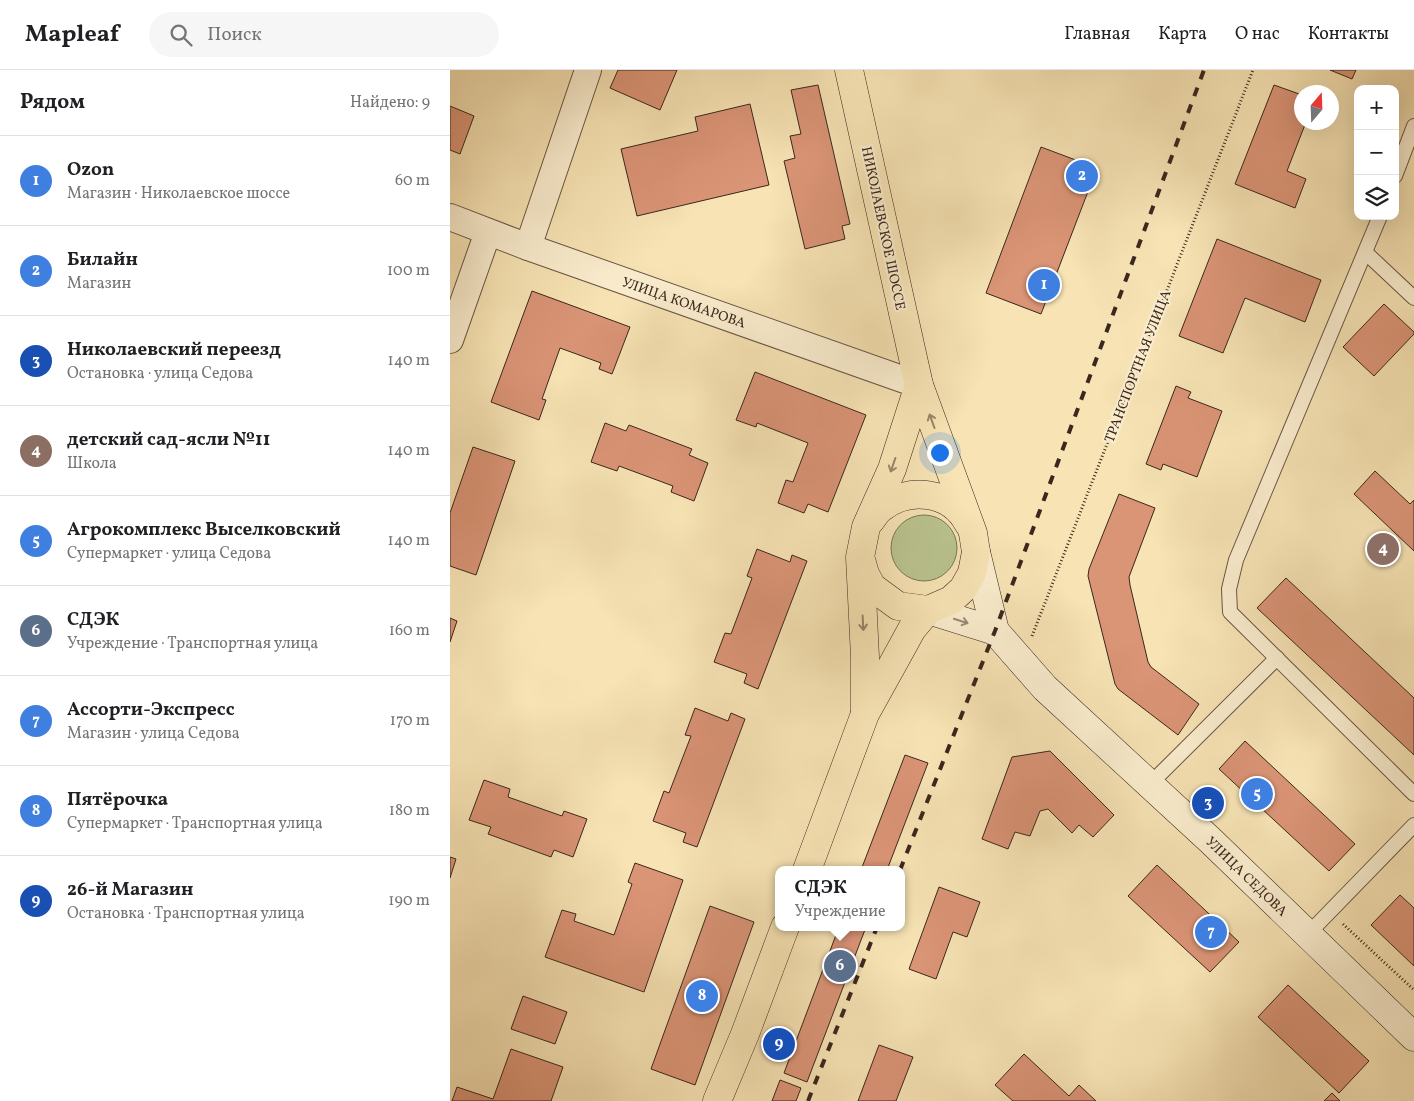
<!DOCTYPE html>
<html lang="ru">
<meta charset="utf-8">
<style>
:root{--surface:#fff;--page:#f6f6f6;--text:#202124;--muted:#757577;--line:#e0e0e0;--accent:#b45309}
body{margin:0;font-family:Vollkorn,serif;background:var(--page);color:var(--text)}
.controls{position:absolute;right:15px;top:15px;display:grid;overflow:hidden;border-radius:10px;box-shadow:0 5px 20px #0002}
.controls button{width:45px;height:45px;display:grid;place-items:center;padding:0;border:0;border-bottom:1px solid var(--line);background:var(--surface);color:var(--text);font:25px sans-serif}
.compass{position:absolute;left:844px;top:15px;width:45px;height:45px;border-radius:50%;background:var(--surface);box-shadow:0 5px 20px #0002;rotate:19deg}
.you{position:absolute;left:489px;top:382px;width:18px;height:18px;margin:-12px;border:4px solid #fff;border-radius:50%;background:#1a73e8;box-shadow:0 0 0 8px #1a73e833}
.badge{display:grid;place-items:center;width:32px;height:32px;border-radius:50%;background:var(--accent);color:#fff;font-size:16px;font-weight:700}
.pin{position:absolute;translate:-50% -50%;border:2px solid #fff;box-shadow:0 1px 5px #0006}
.popup{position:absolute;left:325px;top:796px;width:130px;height:65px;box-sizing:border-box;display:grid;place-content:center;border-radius:10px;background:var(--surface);filter:drop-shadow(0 1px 4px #0005);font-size:16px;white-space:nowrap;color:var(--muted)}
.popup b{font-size:19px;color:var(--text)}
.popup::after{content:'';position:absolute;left:50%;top:100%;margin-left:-10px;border:10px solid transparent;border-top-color:var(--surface)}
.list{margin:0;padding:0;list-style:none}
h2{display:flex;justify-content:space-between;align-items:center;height:65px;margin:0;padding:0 20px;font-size:21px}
h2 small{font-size:16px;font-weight:400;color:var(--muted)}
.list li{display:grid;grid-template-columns:32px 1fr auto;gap:15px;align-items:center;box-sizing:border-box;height:90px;padding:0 20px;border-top:1px solid var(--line)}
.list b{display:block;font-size:19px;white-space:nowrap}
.list p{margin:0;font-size:16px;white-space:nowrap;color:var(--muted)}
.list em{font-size:16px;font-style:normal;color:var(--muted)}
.icon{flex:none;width:28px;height:28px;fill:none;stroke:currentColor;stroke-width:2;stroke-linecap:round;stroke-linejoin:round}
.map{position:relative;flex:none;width:964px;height:1031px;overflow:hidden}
header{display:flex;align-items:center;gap:30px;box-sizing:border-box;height:70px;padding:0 25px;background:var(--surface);border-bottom:1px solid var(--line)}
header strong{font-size:24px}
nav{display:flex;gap:28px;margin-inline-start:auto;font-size:18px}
.search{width:350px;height:45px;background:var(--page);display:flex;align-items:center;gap:12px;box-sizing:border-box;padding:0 18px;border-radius:28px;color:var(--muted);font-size:19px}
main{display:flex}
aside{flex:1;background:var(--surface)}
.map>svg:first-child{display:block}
</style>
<header>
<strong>Mapleaf</strong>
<div class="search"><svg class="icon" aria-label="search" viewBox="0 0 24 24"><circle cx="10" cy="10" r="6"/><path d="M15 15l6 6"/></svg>Поиск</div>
<nav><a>Главная</a><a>Карта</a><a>О нас</a><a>Контакты</a></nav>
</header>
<main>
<aside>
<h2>Рядом<small>Найдено: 9</small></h2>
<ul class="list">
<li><span class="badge" style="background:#3f7fe0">1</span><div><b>Ozon</b><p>Магазин · Николаевское шоссе</p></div><em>60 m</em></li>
<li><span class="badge" style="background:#3f7fe0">2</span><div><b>Билайн</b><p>Магазин</p></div><em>100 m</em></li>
<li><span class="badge" style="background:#1a4fb4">3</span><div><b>Николаевский переезд</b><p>Остановка · улица Седова</p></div><em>140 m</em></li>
<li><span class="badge" style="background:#8d6e63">4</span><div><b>детский сад-ясли №11</b><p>Школа</p></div><em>140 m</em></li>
<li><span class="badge" style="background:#3f7fe0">5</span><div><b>Агрокомплекс Выселковский</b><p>Супермаркет · улица Седова</p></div><em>140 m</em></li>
<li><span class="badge" style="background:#5c6f8a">6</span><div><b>СДЭК</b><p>Учреждение · Транспортная улица</p></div><em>160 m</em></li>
<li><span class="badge" style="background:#3f7fe0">7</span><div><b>Ассорти-Экспресс</b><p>Магазин · улица Седова</p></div><em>170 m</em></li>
<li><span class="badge" style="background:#3f7fe0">8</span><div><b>Пятёрочка</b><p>Супермаркет · Транспортная улица</p></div><em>180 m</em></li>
<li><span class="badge" style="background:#1a4fb4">9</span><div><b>26-й Магазин</b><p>Остановка · Транспортная улица</p></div><em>190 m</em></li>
</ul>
</aside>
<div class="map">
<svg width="964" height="1031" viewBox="0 0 964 1031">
<rect width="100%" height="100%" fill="#f7e3b4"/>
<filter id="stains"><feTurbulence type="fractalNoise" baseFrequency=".004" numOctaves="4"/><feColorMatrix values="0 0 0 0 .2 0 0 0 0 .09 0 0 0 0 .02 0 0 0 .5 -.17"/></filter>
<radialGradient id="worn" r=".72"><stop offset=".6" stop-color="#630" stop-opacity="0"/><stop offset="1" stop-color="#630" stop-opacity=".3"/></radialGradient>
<circle fill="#bac48f" stroke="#7a7656" cx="474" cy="478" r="33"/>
<g fill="#da9476" stroke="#3a271e">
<polygon points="168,0 227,0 210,40 160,18"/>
<polygon points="880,0 906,0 902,9"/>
<polygon points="368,15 400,154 392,156 395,169 355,179 334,91 345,88 340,66 351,64 341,20"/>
<polygon points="824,15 852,25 852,52 856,52 837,101 856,109 845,138 785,114"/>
<polygon points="300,34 319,115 187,146 171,79 248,61 245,47"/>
<polygon points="0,36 24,46 10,84 0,80"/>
<polygon points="591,77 647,98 591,244 536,223"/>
<polygon points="767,169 871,210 855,252 795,228 773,283 729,266"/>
<polygon points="82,221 180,257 162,304 149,299 151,293 110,278 92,329 96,330 89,350 41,332"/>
<polygon points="934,234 964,262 964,264 924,306 893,277"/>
<polygon points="305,302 416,345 378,442 358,434 354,443 328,433 336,410 343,412 358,373 307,353 306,357 286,350"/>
<polygon points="726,316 741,322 738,328 772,341 747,407 713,394 711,400 696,394"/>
<polygon points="155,353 176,361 179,355 242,379 239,385 258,393 244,431 221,422 223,416 169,396 167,401 141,392"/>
<polygon points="23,377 65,391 26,505 0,496 0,443"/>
<polygon points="925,401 960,434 964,430 964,481 904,424"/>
<polygon points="669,424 705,438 679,507 680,515 698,592 701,597 749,634 728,665 668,619 665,614 638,506 639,499"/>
<polygon points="307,479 340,492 342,485 357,491 308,619 294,613 297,604 264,592 275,563 281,564 302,508 297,506"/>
<polygon points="836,508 964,628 964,685 807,538"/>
<polygon points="0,548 7,551 0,572"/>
<polygon points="245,638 278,651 281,643 295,649 247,777 233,772 236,763 203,751 214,721 219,723 241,666 235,665"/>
<polygon points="795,671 905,774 879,801 769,699"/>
<polygon points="600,681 664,745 643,767 629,755 622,763 598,739 590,741 580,766 565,762 558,779 532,769 562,687"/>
<polygon points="455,685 478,693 437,800 411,800"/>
<polygon points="34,710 60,719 58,727 112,746 114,741 137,749 123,787 104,780 101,787 38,764 41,757 19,750"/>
<polygon points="0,787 6,789 0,808"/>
<polygon points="185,793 233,810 194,922 95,887 112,840 126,844 124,851 164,865 182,814 178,812"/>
<polygon points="707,795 789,872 760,902 678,826"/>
<polygon points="489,817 530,832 517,867 503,862 486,909 459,899"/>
<polygon points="950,825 964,838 964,896 921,855"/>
<polygon points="260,836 304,852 245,1015 201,999"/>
<polygon points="389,857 416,857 357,1012 334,1003"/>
<polygon points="838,915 919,991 889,1023 808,947"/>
<polygon points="73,926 117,942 105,974 61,959"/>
<polygon points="429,975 463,987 446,1031 408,1031"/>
<polygon points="61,979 113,997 101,1031 2,1031 7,1017 43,1029"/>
<polygon points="574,984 619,1026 629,1015 646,1031 563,1031 545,1015"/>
<polygon points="330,1010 351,1018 346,1031 322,1031"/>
<polygon points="882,1023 890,1031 874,1031"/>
</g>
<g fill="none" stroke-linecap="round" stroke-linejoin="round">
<defs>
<g id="lane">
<polyline points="945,106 964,56"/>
<polyline points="930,146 786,490 779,519 780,542 964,724"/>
<polyline points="916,183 964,228"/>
<polyline points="700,714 827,588"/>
<polyline points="857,865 964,755"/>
</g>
<g id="street">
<polyline points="0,147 78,177 469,315"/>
<polyline points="78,177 138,0"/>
<polyline points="0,270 38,162"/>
</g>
<g id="secondary">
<polyline points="526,482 545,561 595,618 760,770 964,967"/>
<polyline points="478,540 545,561"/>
</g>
<g id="primary">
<path d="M 421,450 C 424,446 427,441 431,438 C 459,416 501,421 518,453"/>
<polyline points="412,493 415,504 422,517 448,536 478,540"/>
<polyline points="415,643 415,587 410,487 416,457 442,399 469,315"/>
<polyline points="357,800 415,644 445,590 462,559 478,540 501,530 513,519 522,503 526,482 523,463 469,315 399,0"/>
<polyline points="267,1031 295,964 335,857"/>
</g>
</defs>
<use href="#lane" stroke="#695644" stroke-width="16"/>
<use href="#street" stroke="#695644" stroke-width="28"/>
<use href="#secondary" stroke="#3a271e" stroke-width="29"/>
<use href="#primary" stroke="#3a271e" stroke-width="29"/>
<g stroke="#3a271e" stroke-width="3" stroke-dasharray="1 2.5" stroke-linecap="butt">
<polyline points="582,566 803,0"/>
<polyline points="893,854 964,920"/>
</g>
<use href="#lane" stroke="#faedce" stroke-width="14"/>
<use href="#street" stroke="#faedce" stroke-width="26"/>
<use href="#secondary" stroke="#faedce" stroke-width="28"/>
<use href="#primary" stroke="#f7e3b4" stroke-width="28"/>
<g stroke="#3a271e" stroke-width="4" stroke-dasharray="9 9" stroke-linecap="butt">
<polyline points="450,800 545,561 754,0"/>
<polyline points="358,1031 427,857"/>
</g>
</g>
<defs><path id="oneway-shaft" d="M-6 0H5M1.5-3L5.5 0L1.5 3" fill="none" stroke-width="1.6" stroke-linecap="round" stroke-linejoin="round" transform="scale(1.25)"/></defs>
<g stroke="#988569">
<use href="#oneway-shaft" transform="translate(482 351) rotate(-110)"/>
<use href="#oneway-shaft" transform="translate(443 395) rotate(109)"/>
<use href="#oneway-shaft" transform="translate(413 553) rotate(87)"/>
</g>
<use stroke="#9a8a76" href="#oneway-shaft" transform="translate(511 551) rotate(18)"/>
<g text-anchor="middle" stroke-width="4.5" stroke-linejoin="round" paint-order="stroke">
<g font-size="14" fill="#3a271e" stroke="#faedce">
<text transform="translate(434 158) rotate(78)" y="5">НИКОЛАЕВСКОЕ ШОССЕ</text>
<text transform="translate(234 232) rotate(19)" y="5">УЛИЦА КОМАРОВА</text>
<text transform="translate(687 296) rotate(-69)" y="5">ТРАНСПОРТНАЯ УЛИЦА</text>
<text transform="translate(797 806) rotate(44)" y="5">УЛИЦА СЕДОВА</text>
</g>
</g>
<rect width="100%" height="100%" filter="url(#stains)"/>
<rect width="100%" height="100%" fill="url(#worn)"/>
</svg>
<div class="controls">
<button>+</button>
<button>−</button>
<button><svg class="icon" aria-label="layers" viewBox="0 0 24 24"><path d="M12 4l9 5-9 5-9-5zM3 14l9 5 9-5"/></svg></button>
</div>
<svg class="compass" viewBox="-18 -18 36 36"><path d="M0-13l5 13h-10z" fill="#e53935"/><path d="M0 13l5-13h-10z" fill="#757577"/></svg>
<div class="you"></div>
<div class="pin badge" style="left:594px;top:215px;background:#3f7fe0">1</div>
<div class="pin badge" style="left:632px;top:106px;background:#3f7fe0">2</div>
<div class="pin badge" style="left:758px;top:733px;background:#1a4fb4">3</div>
<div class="pin badge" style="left:933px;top:479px;background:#8d6e63">4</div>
<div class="pin badge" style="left:807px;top:724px;background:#3f7fe0">5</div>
<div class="pin badge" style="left:390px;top:896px;background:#5c6f8a">6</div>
<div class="popup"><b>СДЭК</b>Учреждение</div>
<div class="pin badge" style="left:761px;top:862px;background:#3f7fe0">7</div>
<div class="pin badge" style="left:252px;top:926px;background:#3f7fe0">8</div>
<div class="pin badge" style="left:329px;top:974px;background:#1a4fb4">9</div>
</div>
</main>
